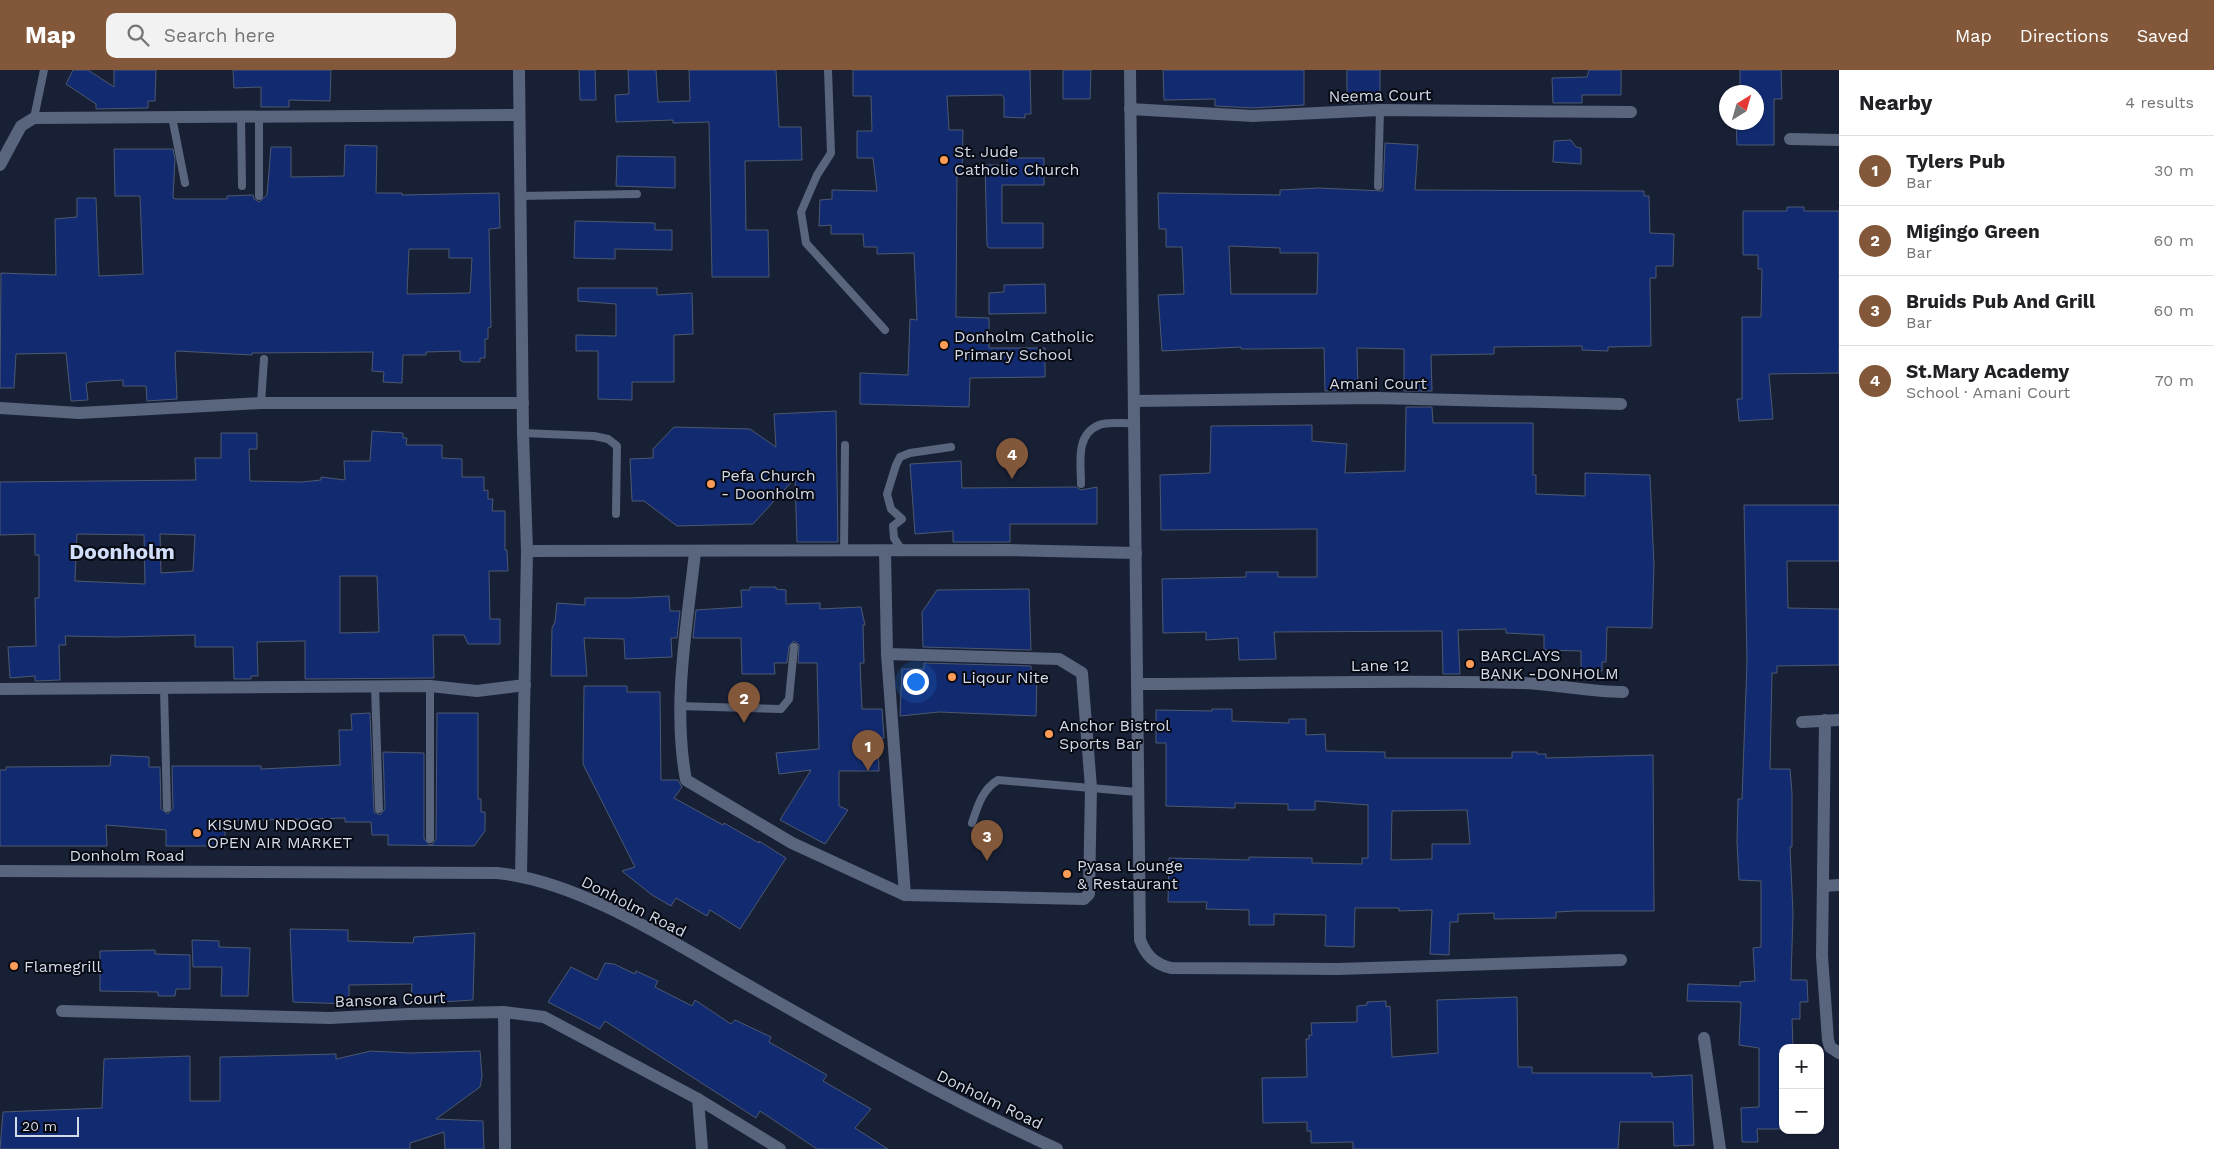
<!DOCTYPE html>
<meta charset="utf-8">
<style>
:root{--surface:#fff;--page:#f2f2f2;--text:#202124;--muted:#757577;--line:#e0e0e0;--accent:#83583a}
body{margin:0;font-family:"Work Sans",sans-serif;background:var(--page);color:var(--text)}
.controls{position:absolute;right:15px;bottom:15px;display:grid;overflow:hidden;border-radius:10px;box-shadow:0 1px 4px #0004}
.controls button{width:45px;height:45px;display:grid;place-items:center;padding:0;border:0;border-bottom:1px solid var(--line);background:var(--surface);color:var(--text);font:25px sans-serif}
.compass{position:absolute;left:1719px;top:15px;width:45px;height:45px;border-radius:50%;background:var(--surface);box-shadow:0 1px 4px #0004;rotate:37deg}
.scale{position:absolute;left:15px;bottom:12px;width:64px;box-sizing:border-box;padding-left:5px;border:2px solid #d3dae8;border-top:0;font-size:14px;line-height:18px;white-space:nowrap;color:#d3dae8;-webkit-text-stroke:4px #070a13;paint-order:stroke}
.you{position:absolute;left:915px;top:611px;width:18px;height:18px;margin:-12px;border:4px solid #fff;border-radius:50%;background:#1a73e8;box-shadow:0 0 0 8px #1a73e833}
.badge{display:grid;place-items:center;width:32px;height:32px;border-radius:50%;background:var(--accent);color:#fff;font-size:16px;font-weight:700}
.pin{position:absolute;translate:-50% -41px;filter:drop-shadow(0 1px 2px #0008)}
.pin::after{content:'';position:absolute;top:26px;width:18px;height:15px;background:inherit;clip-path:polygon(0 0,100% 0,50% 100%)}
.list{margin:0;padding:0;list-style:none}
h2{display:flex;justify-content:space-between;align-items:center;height:65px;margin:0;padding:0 20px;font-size:21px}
h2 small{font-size:16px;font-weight:400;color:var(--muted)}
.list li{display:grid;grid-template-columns:32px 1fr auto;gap:15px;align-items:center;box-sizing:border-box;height:70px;padding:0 20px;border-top:1px solid var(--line)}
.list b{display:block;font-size:19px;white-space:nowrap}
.list p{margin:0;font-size:16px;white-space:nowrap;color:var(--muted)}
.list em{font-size:16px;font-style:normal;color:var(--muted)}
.icon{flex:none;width:28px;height:28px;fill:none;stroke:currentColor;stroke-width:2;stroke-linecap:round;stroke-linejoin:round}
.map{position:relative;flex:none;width:1839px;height:1079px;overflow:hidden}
header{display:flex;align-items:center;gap:30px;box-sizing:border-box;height:70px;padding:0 25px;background:var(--accent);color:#fff}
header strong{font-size:24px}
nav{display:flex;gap:28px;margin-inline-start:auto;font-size:18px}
.search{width:350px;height:45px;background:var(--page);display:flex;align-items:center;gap:12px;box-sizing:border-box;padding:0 18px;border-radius:10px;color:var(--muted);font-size:19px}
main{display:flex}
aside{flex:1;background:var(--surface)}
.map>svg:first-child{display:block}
</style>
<header>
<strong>Map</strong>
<div class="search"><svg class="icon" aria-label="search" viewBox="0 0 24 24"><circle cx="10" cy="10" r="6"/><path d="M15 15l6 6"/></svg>Search here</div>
<nav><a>Map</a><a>Directions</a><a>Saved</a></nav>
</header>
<main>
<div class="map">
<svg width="1839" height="1079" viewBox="0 0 1839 1079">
<rect width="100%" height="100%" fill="#172035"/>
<g fill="#122b70" stroke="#4d5870" fill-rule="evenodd">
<polygon points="73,0 88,0 114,17 114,0 156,0 155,31 148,31 148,38 96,39 96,34 66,14"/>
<polygon points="233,0 331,0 330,31 289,30 289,37 261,37 261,17 234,18"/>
<polygon points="579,0 595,0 596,30 580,30"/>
<polygon points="628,0 656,0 658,32 690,31 689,0 776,0 779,57 801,57 802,90 745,91 746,160 768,160 769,207 712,207 709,52 673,53 673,50 616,52 615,25 629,24"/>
<polygon points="853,0 1030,0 1031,44 1025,44 1025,48 1004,47 1004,28 1002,25 947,26 949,60 963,60 962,106 957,106 956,247 989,248 989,278 1045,278 1045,307 970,308 969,337 860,334 860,303 908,305 910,249 917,250 914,183 877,184 877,177 864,177 863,164 831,164 831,155 819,156 820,130 832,129 832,120 877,121 873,88 857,88 857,61 872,61 871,26 853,26"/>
<polygon points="1063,0 1091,0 1090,29 1063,29"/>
<polygon points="1163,0 1304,0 1304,35 1253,38 1215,36 1215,29 1164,30"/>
<polygon points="1347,0 1380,0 1380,32 1347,33"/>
<polygon points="1589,0 1621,0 1621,25 1582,25 1582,33 1553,33 1552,8 1587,7"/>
<polygon points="1740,0 1781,0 1782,29 1774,29 1774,75 1737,75 1736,52 1756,52 1756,22 1740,22"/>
<polygon points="1571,70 1576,77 1581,78 1581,94 1553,92 1554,71"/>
<path d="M 1385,73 L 1418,75 L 1415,120 L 1644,121 L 1644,126 L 1649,126 L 1650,163 L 1674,164 L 1673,196 L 1656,196 L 1656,208 L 1650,208 L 1651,276 L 1608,277 L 1608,281 L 1582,280 L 1582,276 L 1494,277 L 1494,284 L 1431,285 L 1432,321 L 1404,321 L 1404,279 L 1357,278 L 1358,320 L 1325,321 L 1324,278 L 1258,279 L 1241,279 L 1241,277 L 1162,281 L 1158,225 L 1184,224 L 1182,177 L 1166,177 L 1166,159 L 1159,159 L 1158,123 L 1280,125 L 1280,120 L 1319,118 L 1383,121 ZM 1229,176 L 1280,178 L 1280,183 L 1318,183 L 1317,224 L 1231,224 Z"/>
<path d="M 345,75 L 377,76 L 376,123 L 402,123 L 402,125 L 499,123 L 500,158 L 489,159 L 491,257 L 488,258 L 488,269 L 485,269 L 485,288 L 480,288 L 480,292 L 463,292 L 460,290 L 460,281 L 426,282 L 426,285 L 403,285 L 402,313 L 383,312 L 384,302 L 372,301 L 373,282 L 252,283 L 252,285 L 177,281 L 175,283 L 177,329 L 147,331 L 146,316 L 123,316 L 123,310 L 89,312 L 86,314 L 88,330 L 71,331 L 66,283 L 16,284 L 14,318 L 0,318 L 1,203 L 56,205 L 55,149 L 77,147 L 77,128 L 96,128 L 99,206 L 143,204 L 140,126 L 115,126 L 114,79 L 173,79 L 175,89 L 173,128 L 176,129 L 227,129 L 227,126 L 253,125 L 254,129 L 259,132 L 267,125 L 271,77 L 291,77 L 291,107 L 344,106 ZM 409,179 L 449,179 L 449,188 L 472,188 L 470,223 L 407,224 Z"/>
<polygon points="617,86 675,87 675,118 616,116"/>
<polygon points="1007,88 1044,88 1044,115 1002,115 1002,153 1043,153 1043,178 989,178 987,175 985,95 1007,95"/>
<polygon points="1787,137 1804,137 1804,141 1839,141 1839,303 1769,304 1773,349 1739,351 1737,329 1742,329 1742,247 1761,247 1762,199 1758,199 1758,185 1743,185 1743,141 1787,141"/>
<polygon points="575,151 655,153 655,160 672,160 672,180 615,179 615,189 574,188"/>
<polygon points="1045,214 1046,243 989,244 989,223 1004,222 1004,215"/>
<polygon points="578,218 657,218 657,225 692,223 693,264 674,265 674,312 632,312 632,330 598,329 598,281 576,281 576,265 616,266 616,234 578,231"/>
<polygon points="1406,337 1432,337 1433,353 1533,353 1533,405 1536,405 1536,424 1585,426 1585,403 1650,405 1654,496 1652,558 1607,557 1606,592 1602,592 1602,601 1581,601 1581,581 1544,580 1544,565 1506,563 1506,559 1458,560 1460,604 1443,604 1442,561 1274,562 1276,589 1239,590 1238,568 1206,570 1206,562 1163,563 1162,509 1246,507 1246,502 1278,502 1278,507 1317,507 1317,459 1161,460 1160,405 1210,403 1211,356 1312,355 1312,371 1347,374 1345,403 1405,401"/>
<polygon points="836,341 838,472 797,472 795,408 753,454 677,456 644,431 632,431 630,389 653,388 653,379 674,357 750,359 776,377 774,344"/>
<path d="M 372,361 L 403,363 L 403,368 L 407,368 L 406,375 L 442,375 L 442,388 L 462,389 L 462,407 L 484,407 L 484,421 L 488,420 L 488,429 L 493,429 L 492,441 L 505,441 L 505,480 L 507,480 L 508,501 L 489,501 L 490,549 L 500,549 L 500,574 L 468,574 L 464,565 L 433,565 L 434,608 L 305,609 L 305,571 L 257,572 L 258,606 L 251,606 L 251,609 L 234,609 L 233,577 L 195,577 L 195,565 L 115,567 L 65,566 L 66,575 L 59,575 L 60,610 L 35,611 L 35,606 L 10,608 L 8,577 L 36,576 L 35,528 L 39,528 L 39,485 L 35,485 L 35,464 L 0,465 L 0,412 L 196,410 L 195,388 L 221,388 L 221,363 L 257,363 L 257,379 L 249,379 L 250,411 L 302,412 L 321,410 L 321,407 L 345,410 L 344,391 L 370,391 ZM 77,464 L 144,465 L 145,514 L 75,511 ZM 160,464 L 195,465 L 193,501 L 161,503 ZM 340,506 L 377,506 L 379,562 L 340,563 Z"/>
<polygon points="961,391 962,418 1076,417 1081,420 1097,417 1097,454 1010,454 1010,472 953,472 953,461 915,464 910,394"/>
<polygon points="1744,435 1839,435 1839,491 1787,491 1788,538 1839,539 1839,595 1777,596 1777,603 1772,603 1770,699 1790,699 1792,723 1792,777 1790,777 1793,843 1791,910 1807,910 1808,932 1800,932 1800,949 1792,949 1793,976 1783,976 1783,1059 1757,1059 1758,1072 1742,1072 1741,1038 1759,1037 1759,978 1739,975 1741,932 1687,931 1688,914 1740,916 1740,912 1755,911 1753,878 1761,877 1761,811 1739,810 1737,772 1738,729 1742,729 1747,591"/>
<polygon points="750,517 776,517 776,519 786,520 786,534 820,533 820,539 861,537 865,555 863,555 864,593 860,593 862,639 882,639 884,668 878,668 879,701 839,701 839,736 848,740 825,774 780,750 811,700 779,704 776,683 819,679 817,593 798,593 799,575 794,571 789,576 787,593 774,593 775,604 742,604 741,568 693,568 696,540 742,537 741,520 750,520"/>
<polygon points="1029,519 1031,580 923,577 922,542 937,520"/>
<polygon points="669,526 670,541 680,541 677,568 671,568 672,587 625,589 624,569 584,568 587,606 551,606 552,558 555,552 557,533 585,535 585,528 629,528"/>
<polygon points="924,593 1031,596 1031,603 1037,604 1036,646 939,642 900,646 902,599 924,599"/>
<polygon points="584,616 627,616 627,622 660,622 661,710 678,710 682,717 674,728 723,755 724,753 759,773 759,771 786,788 740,859 710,840 707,846 676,828 671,836 652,825 622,801 635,797 583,694"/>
<path d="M 1212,639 L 1232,639 L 1232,651 L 1289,653 L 1289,649 L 1306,649 L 1306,665 L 1325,664 L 1326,681 L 1385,682 L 1385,688 L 1512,688 L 1512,682 L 1537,682 L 1537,684 L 1546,684 L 1546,688 L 1653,685 L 1654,841 L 1576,841 L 1556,842 L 1556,848 L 1494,849 L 1494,843 L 1458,844 L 1458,852 L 1450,852 L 1449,885 L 1430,884 L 1432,840 L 1399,841 L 1399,838 L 1355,838 L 1354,877 L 1325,876 L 1326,845 L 1274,844 L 1274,855 L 1249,855 L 1249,840 L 1206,839 L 1207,832 L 1168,832 L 1169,788 L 1249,790 L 1249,787 L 1312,788 L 1312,793 L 1362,794 L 1362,788 L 1368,788 L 1368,735 L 1315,731 L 1315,740 L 1288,740 L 1288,734 L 1235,733 L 1235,738 L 1166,736 L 1166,673 L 1156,673 L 1156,640 L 1212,641 ZM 1467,740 L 1470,774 L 1432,774 L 1432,789 L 1391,790 L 1392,741 Z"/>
<polygon points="370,643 374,742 380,745 385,739 383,682 424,683 424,769 430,775 433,774 436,769 437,643 478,643 478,729 481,729 481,742 485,742 485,761 474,776 388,775 388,765 372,765 371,752 345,752 345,748 225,751 225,776 166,776 166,760 106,755 107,776 0,776 0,700 6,700 6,697 110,696 111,685 149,687 149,697 160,697 161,739 168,744 173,738 172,696 261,696 261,699 340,695 339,660 352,660 351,644"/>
<polygon points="290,859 348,860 348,871 413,873 414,867 475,863 473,930 411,934 412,914 349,915 349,934 293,932"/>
<polygon points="192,870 219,871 219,877 250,878 248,926 221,926 222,897 193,897"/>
<polygon points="155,880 155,884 190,885 190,919 176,919 175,926 158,926 158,922 100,921 100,881"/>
<polygon points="605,893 614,894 635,904 636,901 658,911 655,917 692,936 695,930 731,954 735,950 771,967 769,972 827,1005 823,1011 871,1039 855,1058 888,1079 817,1079 760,1041 756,1048 605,951 600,959 548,932 571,897 597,910"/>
<polygon points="1517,927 1518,997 1532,997 1532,1003 1652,1003 1652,1007 1692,1005 1694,1075 1674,1076 1673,1052 1620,1052 1618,1079 1353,1079 1353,1072 1311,1073 1311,1061 1307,1061 1307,1052 1263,1053 1262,1008 1307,1007 1306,969 1309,969 1309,965 1312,965 1311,953 1357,952 1357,936 1367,935 1367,932 1386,931 1386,937 1390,936 1392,987 1438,983 1437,930"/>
<polygon points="371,981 410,983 480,981 482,1006 480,1017 436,1049 483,1051 484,1079 445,1079 444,1062 410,1073 410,1079 0,1079 3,1042 102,1038 104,989 190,986 190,1031 220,1031 220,987 336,984 336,989"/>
</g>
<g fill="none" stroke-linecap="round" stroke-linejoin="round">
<g stroke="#59647d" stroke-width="8">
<polyline points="828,0 831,83 817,105 801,142 806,173 885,260"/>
<polyline points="241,46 242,116"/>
<polyline points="172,47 185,113"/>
<polyline points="34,48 44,0"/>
<polyline points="1378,116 1380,40"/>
<polyline points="259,126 259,46"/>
<polyline points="520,126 637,124"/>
<polyline points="261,333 264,289"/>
<polyline points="523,363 594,366 608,369 617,376 616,444"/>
<path d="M 1081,414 C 1081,393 1075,365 1099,355 C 1108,351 1124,354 1134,353"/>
<polyline points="844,482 845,375"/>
<polyline points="903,482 894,468 893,456 902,449 891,439 887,424 896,395 900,387 910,383 951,377"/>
<polyline points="430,616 430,769"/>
<polyline points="375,617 379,739"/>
<polyline points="164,619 167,738"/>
<polyline points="679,636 781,639 789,629 794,577"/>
<path d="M 972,753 C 978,735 982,720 998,710 L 1137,722"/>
</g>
<g stroke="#59647d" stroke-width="12">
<polyline points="519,0 523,363 527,481 521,805"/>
<path d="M 1130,0 L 1140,870 C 1146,885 1154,894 1171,898 L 1338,899 L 1621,890"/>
<polyline points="1130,39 1253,46 1380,40 1631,42"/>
<polyline points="1790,69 1839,70"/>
<polyline points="0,95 21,56 34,48 518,45"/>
<polyline points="1134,331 1377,328 1621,334"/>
<polyline points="0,338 79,343 261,333 523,333"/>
<polyline points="527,481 1009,480 1136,483"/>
<path d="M 695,482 C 687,557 672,634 686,710 L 792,773 L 905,825 L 1084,829 L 1089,824 L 1091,718 L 1082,603 L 1059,589 L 887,584"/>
<polyline points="885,482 887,584 905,825"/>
<path d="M 1137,614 C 1265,614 1393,609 1521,613 C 1555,614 1588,622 1623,622"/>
<polyline points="0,619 430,616 477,621 525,615"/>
<polyline points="1825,650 1822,886 1828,970 1830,977 1839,983"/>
<polyline points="1802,652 1839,650"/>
<polyline points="1824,816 1839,815"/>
<polyline points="62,941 330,948 408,944 504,942 544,947 698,1029 780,1079"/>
<polyline points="504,942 505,1079"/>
<polyline points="1704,968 1720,1079"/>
<polyline points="698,1029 702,1079"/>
</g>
<path stroke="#59647d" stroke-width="12" d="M 0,801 L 497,803 C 582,811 678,876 753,918 C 853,975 952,1031 1057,1079"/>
</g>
<g fill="#fd9c56" stroke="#070a13" stroke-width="2">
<circle cx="944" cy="90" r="5"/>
<circle cx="944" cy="275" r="5"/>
<circle cx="711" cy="414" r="5"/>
<circle cx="1470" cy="594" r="5"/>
<circle cx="952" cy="607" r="5"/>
<circle cx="1049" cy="664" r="5"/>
<circle cx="197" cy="763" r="5"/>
<circle cx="1067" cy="804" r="5"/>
<circle cx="14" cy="896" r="5"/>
</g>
<g text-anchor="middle" stroke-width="4" stroke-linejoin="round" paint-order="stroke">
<g font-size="16" fill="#d3dae8" stroke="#070a13">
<text transform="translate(1380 25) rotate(-1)" y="6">Neema Court</text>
<text x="1378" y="319">Amani Court</text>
<text x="1380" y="601">Lane 12</text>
<text x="127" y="791">Donholm Road</text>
<text transform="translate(634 836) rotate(27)" y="6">Donholm Road</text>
<text transform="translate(390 929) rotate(-2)" y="6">Bansora Court</text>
<text transform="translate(990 1029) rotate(26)" y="6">Donholm Road</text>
</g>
<g font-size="16" fill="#d3dae8" stroke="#070a13" text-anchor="start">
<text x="954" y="87">St. Jude<tspan x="954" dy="18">Catholic Church</tspan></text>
<text x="954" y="272">Donholm Catholic<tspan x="954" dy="18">Primary School</tspan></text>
<text x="721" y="411">Pefa Church<tspan x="721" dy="18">- Doonholm</tspan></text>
<text x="1480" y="591">BARCLAYS<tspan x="1480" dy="18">BANK -DONHOLM</tspan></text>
<text x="962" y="613">Liqour Nite</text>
<text x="1059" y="661">Anchor Bistrol<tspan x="1059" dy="18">Sports Bar</tspan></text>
<text x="207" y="760">KISUMU NDOGO<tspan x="207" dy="18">OPEN AIR MARKET</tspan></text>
<text x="1077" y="801">Pyasa Lounge<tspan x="1077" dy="18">&amp; Restaurant</tspan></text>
<text x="24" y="902">Flamegrill</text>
</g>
<g font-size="21" font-weight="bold" fill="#d0defa" stroke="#070a13">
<text x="122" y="489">Doonholm</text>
</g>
</g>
</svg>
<div class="controls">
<button>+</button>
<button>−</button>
</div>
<svg class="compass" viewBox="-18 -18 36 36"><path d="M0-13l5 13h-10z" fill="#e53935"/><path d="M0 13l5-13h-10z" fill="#757577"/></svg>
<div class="scale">20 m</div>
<div class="you"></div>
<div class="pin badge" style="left:868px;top:701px">1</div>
<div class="pin badge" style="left:744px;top:653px">2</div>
<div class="pin badge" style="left:987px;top:791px">3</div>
<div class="pin badge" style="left:1012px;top:409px">4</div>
</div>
<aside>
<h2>Nearby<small>4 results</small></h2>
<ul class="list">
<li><span class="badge">1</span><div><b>Tylers Pub</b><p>Bar</p></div><em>30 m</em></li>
<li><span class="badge">2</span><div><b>Migingo Green</b><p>Bar</p></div><em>60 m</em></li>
<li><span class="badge">3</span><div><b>Bruids Pub And Grill</b><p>Bar</p></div><em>60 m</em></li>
<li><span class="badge">4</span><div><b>St.Mary Academy</b><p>School · Amani Court</p></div><em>70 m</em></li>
</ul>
</aside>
</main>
